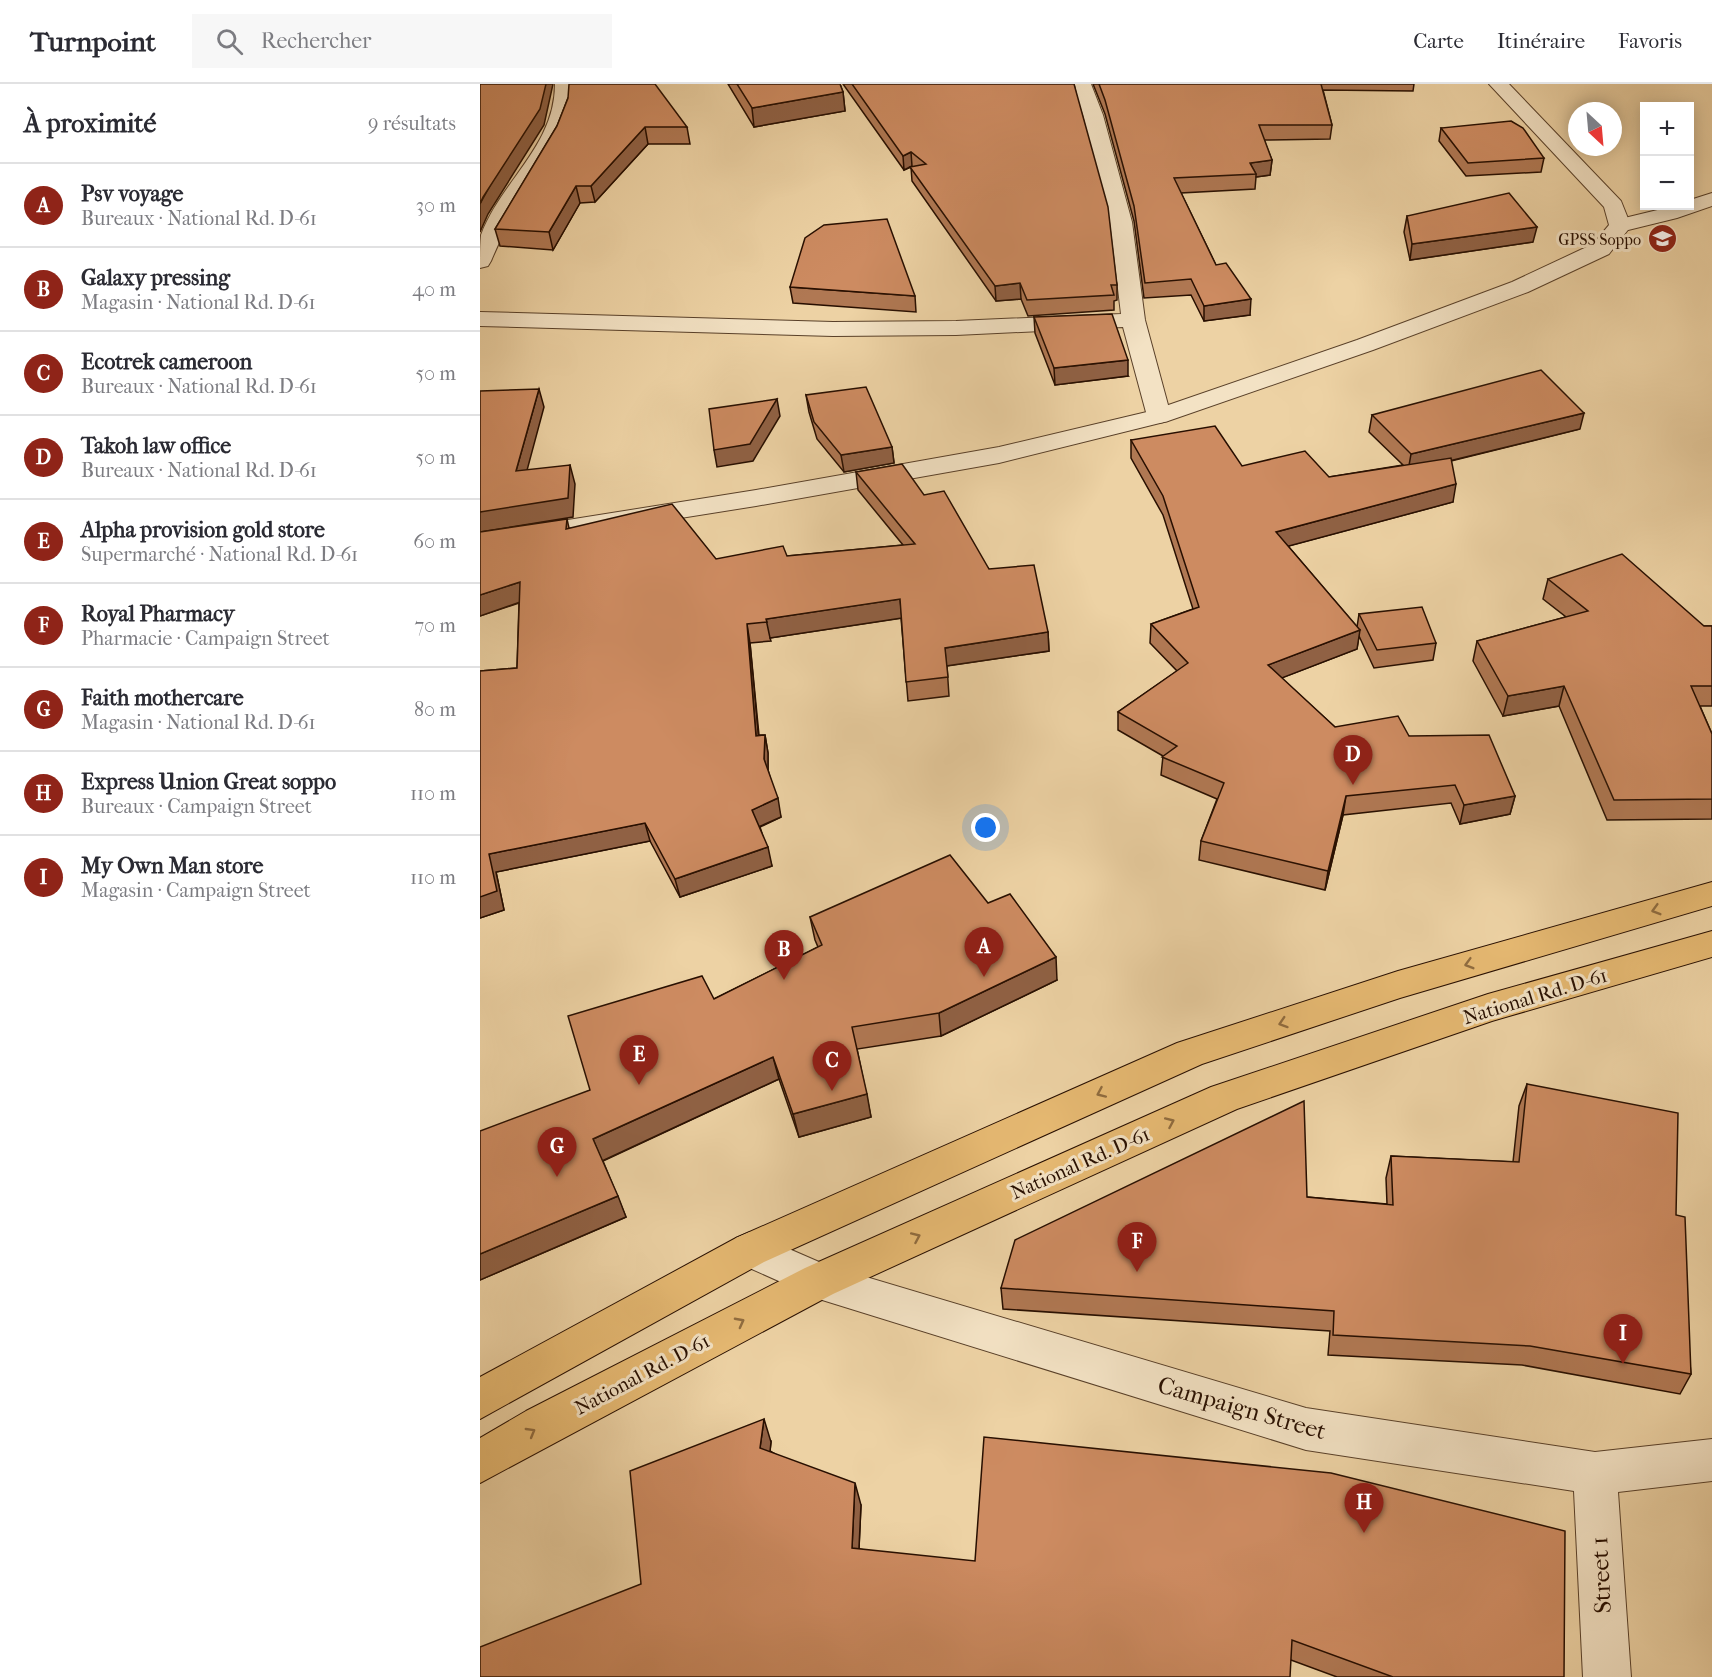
<!DOCTYPE html>
<html lang="fr">
<meta charset="utf-8">
<style>
:root{--surface:#fff;--page:#f7f7f7;--text:#2b2b33;--muted:#7c7c81;--line:#e1e1e2;--accent:#8f2418}
body{margin:0;font-family:"IM FELL French Canon",serif;background:var(--page);color:var(--text)}
.controls{position:absolute;right:18px;top:18px;display:grid;overflow:hidden;border-radius:0px;box-shadow:0 3px 15px #0003}
.controls button{width:54px;height:54px;display:grid;place-items:center;padding:0;border:0;border-bottom:2px solid var(--line);background:var(--surface);color:var(--text);font:30px sans-serif}
.compass{position:absolute;left:1088px;top:18px;width:54px;height:54px;border-radius:50%;background:var(--surface);box-shadow:0 3px 15px #0003;rotate:154deg}
.you{position:absolute;left:506px;top:744px;width:21px;height:21px;margin:-15px;border:4px solid #fff;border-radius:50%;background:#1a73e8;box-shadow:0 0 0 9px #1a73e833}
.badge{display:grid;place-items:center;width:39px;height:39px;border-radius:50%;background:var(--accent);color:#fff;font-size:20px;font-weight:700}
.pin{position:absolute;translate:-50% -50px;filter:drop-shadow(0 2px 3px #0008)}
.pin::after{content:'';position:absolute;top:32px;width:21px;height:18px;background:inherit;clip-path:polygon(0 0,100% 0,50% 100%)}
.list{margin:0;padding:0;list-style:none}
h2{display:flex;justify-content:space-between;align-items:center;height:78px;margin:0;padding:0 24px;font-size:26px}
h2 small{font-size:20px;font-weight:400;color:var(--muted)}
.list li{display:grid;grid-template-columns:39px 1fr auto;gap:18px;align-items:center;box-sizing:border-box;height:84px;padding:0 24px;border-top:2px solid var(--line)}
.list b{display:block;font-size:22px;white-space:nowrap}
.list p{margin:0;font-size:20px;white-space:nowrap;color:var(--muted)}
.list em{font-size:20px;font-style:normal;color:var(--muted)}
.icon{flex:none;width:33px;height:33px;fill:none;stroke:currentColor;stroke-width:2;stroke-linecap:round;stroke-linejoin:round}
.map{position:relative;flex:none;width:1232px;height:1593px;overflow:hidden}
header{display:flex;align-items:center;gap:36px;box-sizing:border-box;height:84px;padding:0 30px;background:var(--surface);border-bottom:2px solid var(--line)}
header strong{font-size:28px}
nav{display:flex;gap:33px;margin-inline-start:auto;font-size:21px}
.search{width:420px;height:54px;background:var(--page);display:flex;align-items:center;gap:15px;box-sizing:border-box;padding:0 21px;border-radius:0px;color:var(--muted);font-size:22px}
main{display:flex}
aside{flex:1;background:var(--surface)}
.map>svg:first-child{display:block}
</style>
<header>
<strong>Turnpoint</strong>
<div class="search"><svg class="icon" aria-label="search" viewBox="0 0 24 24"><circle cx="10" cy="10" r="6"/><path d="M15 15l6 6"/></svg>Rechercher</div>
<nav><a>Carte</a><a>Itinéraire</a><a>Favoris</a></nav>
</header>
<main>
<aside>
<h2>À proximité<small>9 résultats</small></h2>
<ul class="list">
<li><span class="badge">A</span><div><b>Psv voyage</b><p>Bureaux · National Rd. D-61</p></div><em>30 m</em></li>
<li><span class="badge">B</span><div><b>Galaxy pressing</b><p>Magasin · National Rd. D-61</p></div><em>40 m</em></li>
<li><span class="badge">C</span><div><b>Ecotrek cameroon</b><p>Bureaux · National Rd. D-61</p></div><em>50 m</em></li>
<li><span class="badge">D</span><div><b>Takoh law office</b><p>Bureaux · National Rd. D-61</p></div><em>50 m</em></li>
<li><span class="badge">E</span><div><b>Alpha provision gold store</b><p>Supermarché · National Rd. D-61</p></div><em>60 m</em></li>
<li><span class="badge">F</span><div><b>Royal Pharmacy</b><p>Pharmacie · Campaign Street</p></div><em>70 m</em></li>
<li><span class="badge">G</span><div><b>Faith mothercare</b><p>Magasin · National Rd. D-61</p></div><em>80 m</em></li>
<li><span class="badge">H</span><div><b>Express Union Great soppo</b><p>Bureaux · Campaign Street</p></div><em>110 m</em></li>
<li><span class="badge">I</span><div><b>My Own Man store</b><p>Magasin · Campaign Street</p></div><em>110 m</em></li>
</ul>
</aside>
<div class="map">
<svg width="1232" height="1593" viewBox="0 0 1232 1593">
<rect width="100%" height="100%" fill="#edd2a4"/>
<filter id="stains"><feTurbulence type="fractalNoise" baseFrequency=".00333" numOctaves="4"/><feColorMatrix values="0 0 0 0 .2 0 0 0 0 .09 0 0 0 0 .02 0 0 0 .5 -.17"/></filter>
<radialGradient id="worn" r=".72"><stop offset=".6" stop-color="#630" stop-opacity="0"/><stop offset="1" stop-color="#630" stop-opacity=".3"/></radialGradient>
<g fill="none" stroke-linecap="round" stroke-linejoin="round">
<defs>
<g id="minor">
<path d="M 75,0 L 93,0 C 94,43 69,73 47,108 C 33,130 21,153 11,177 L 8,182 L 0,184 C 0,174 0,160 1,151 C 21,97 75,62 75,0 Z"/>
<polygon points="593,0 611,0 623,31 652,138 665,236 691,332 688,337 679,339 670,337 667,332 643,243 476,251 353,252 0,242 0,228 353,238 476,237 641,230 630,138 603,31"/>
<polygon points="1232,109 1232,122 1197,134 1140,148 1132,147 1129,142 1132,137 1194,122 1210,122 1210,116"/>
<polygon points="270,1148 346,1181 826,1324 1115,1368 1232,1355 1232,1397 1138,1408 1151,1593 1103,1593 1094,1407 826,1366 339,1215 256,1178 250,1166 256,1154"/>
</g>
<polygon id="tertiary" points="1009,0 1029,0 1141,117 1151,142 1129,170 1048,208 893,266 688,337 519,379 276,422 0,466 0,450 276,406 519,363 671,327 877,256 1032,198 1113,160 1129,141 1124,123"/>
<g id="trunk">
<polygon points="1232,798 1232,822 920,914 722,980 284,1178 0,1335 0,1293 256,1154 697,959 918,887"/>
<polygon points="1232,847 1232,873 1012,937 757,1025 353,1210 0,1399 0,1354 46,1327 325,1184 731,1003 1008,910"/>
</g>
</defs>
<use href="#minor" stroke="#594029" stroke-width="2"/>
<use href="#tertiary" stroke="#594029" stroke-width="2"/>
<use href="#trunk" stroke="#280f00" stroke-width="2"/>
<use href="#minor" fill="#f3e2c4" fill-rule="evenodd"/>
<use href="#tertiary" fill="#f3e2c4" fill-rule="evenodd"/>
<use href="#trunk" fill="#e6b972" fill-rule="evenodd"/>
</g>
<g fill="#b07853" stroke="#280f00" stroke-width="1.5">
<polygon points="248,0 360,0 363,8 365,27 274,43"/>
<polygon points="363,0 594,0 637,201 637,216 634,217 634,226 548,232 541,215 516,217 432,97 431,83 424,86"/>
<polygon points="613,0 934,0 933,7 843,6 852,41 850,55 784,56 792,76 790,91 776,93 775,105 701,109 736,181 770,231 724,237 711,211 664,214 654,137 625,30"/>
<polygon points="88,14 207,43 210,60 168,60 115,118 100,119 73,166 20,162 15,145 77,42"/>
<polygon points="961,44 1064,74 1061,88 986,92 959,57"/>
<polygon points="927,132 1053,158 930,176 924,148"/>
<polygon points="310,203 435,212 436,228 313,219"/>
<polygon points="554,233 648,292 575,301 555,249"/>
<polygon points="326,311 412,363 414,379 364,388 337,355 329,328"/>
<polygon points="892,331 1100,345 971,377 973,418 808,462 877,543 879,530 956,559 953,576 894,584 879,552 877,565 801,594 855,643 929,652 1035,712 1030,730 980,740 971,719 863,731 845,806 719,776 721,757 737,715 681,691 683,672 638,646 638,628 697,587 670,559 671,540 713,525 683,431 651,374 651,356 762,382 849,393 923,381 889,348"/>
<polygon points="376,388 444,411 509,485 568,548 569,567 467,582 469,612 428,617 421,534 290,554 291,557 270,559 279,651 285,651 288,669 288,686 301,733 280,743 292,782 200,813 170,757 16,788 24,826 0,834 0,587 37,584 39,519 0,532 0,448 87,435 89,444 236,475 307,472 423,461 378,406"/>
<polygon points="1068,495 1224,542 1232,542 1232,622 1220,622 1232,650 1232,735 1127,736 1079,622 1023,632 993,577 997,557 1086,533 1063,515"/>
<polygon points="508,819 577,896 461,952 377,965 391,1033 319,1053 299,995 123,1077 146,1133 0,1196 110,1006 234,915 338,863 335,856 330,833"/>
<polygon points="1047,1000 1196,1131 1211,1290 1200,1310 1042,1281 848,1271 850,1247 523,1225 521,1204 827,1113 907,1120 906,1094 911,1072 1033,1078 1039,1022"/>
<polygon points="291,1358 290,1367 381,1421 379,1465 1084,1593 857,1593 811,1576 161,1500"/>
</g>
<g fill="#906144" stroke="#280f00" stroke-width="1.5">
<polygon points="66,0 73,0 64,41 8,130 0,148 0,120"/>
<polygon points="363,8 365,27 274,43 272,24"/>
<polygon points="165,43 168,60 115,118 111,102"/>
<polygon points="431,68 432,82 424,86 423,72"/>
<polygon points="792,76 790,91 776,93 776,90 770,79"/>
<polygon points="96,102 100,119 73,166 69,148"/>
<polygon points="1057,143 1053,158 930,176 932,160"/>
<polygon points="540,199 541,215 516,217 515,202"/>
<polygon points="771,215 770,231 724,237 724,222"/>
<polygon points="648,276 648,292 575,301 574,284"/>
<polygon points="59,305 64,323 42,405 36,387"/>
<polygon points="297,315 300,332 273,377 237,383 234,366"/>
<polygon points="1104,329 1100,345 928,387 931,370"/>
<polygon points="412,363 414,379 364,388 361,371"/>
<polygon points="90,381 95,400 93,433 0,448 0,428"/>
<polygon points="976,400 973,418 794,466 796,448"/>
<polygon points="40,498 46,516 0,532 0,511"/>
<polygon points="420,515 422,534 290,554 286,535"/>
<polygon points="267,540 270,559 280,670 276,652"/>
<polygon points="880,546 877,565 786,600 788,581"/>
<polygon points="568,548 569,567 466,582 465,564"/>
<polygon points="1084,602 1079,622 1023,632 1028,612"/>
<polygon points="285,651 288,669 288,694 284,675"/>
<polygon points="866,712 863,731 845,806 848,787"/>
<polygon points="1035,712 1030,730 980,740 984,721"/>
<polygon points="298,714 301,733 276,744 272,726"/>
<polygon points="165,739 170,757 16,788 24,826 0,834 0,813 9,770"/>
<polygon points="288,763 292,782 200,813 195,795"/>
<polygon points="576,873 577,896 461,952 459,929"/>
<polygon points="293,973 299,995 122,1077 113,1055"/>
<polygon points="387,1010 391,1033 319,1053 313,1030"/>
<polygon points="138,1112 146,1133 0,1196 0,1170"/>
<polygon points="284,1335 291,1358 288,1386 280,1364"/>
<polygon points="375,1399 381,1421 378,1485 372,1464"/>
</g>
<g fill="#cd8b61" stroke="#280f00" stroke-width="1.5">
<polygon points="0,0 66,0 60,25 3,113 0,120"/>
<polygon points="89,0 175,0 207,43 165,43 111,102 96,102 69,148 15,145 77,42 88,14"/>
<polygon points="257,0 360,0 363,8 272,24"/>
<polygon points="372,0 594,0 628,123 637,201 631,201 634,211 547,216 540,199 515,202 430,83 446,80 431,68 423,72"/>
<polygon points="619,0 841,0 852,41 779,41 792,76 770,79 776,90 694,94 736,181 746,179 771,215 724,222 711,195 665,199 654,122 625,16"/>
<polygon points="1031,37 1043,44 1064,74 988,79 961,44"/>
<polygon points="1029,109 1057,143 932,160 927,132"/>
<polygon points="407,135 435,212 310,203 325,154 344,141"/>
<polygon points="632,230 648,276 574,284 554,233"/>
<polygon points="1061,286 1104,329 931,370 892,331"/>
<polygon points="386,303 412,363 361,371 334,338 326,311"/>
<polygon points="59,305 36,387 90,381 88,414 0,428 0,307"/>
<polygon points="297,315 270,360 234,366 229,325"/>
<polygon points="735,342 762,382 825,367 849,393 971,374 976,400 796,448 880,546 788,581 855,643 918,632 929,652 1009,651 1035,712 984,721 975,701 866,712 848,787 721,757 744,699 682,673 697,662 638,628 708,579 671,540 719,523 683,412 651,356"/>
<polygon points="422,380 444,411 464,407 509,485 554,481 568,548 465,564 468,593 426,598 420,515 286,535 287,538 267,540 276,652 285,651 284,675 298,714 272,726 288,763 195,795 165,739 9,770 17,807 0,813 0,587 37,584 40,498 0,511 0,448 87,435 86,445 192,420 236,475 303,462 307,472 435,460 376,388"/>
<polygon points="1142,470 1224,542 1232,542 1232,602 1211,602 1232,650 1232,715 1134,716 1084,602 1028,612 997,557 1108,527 1068,495"/>
<polygon points="942,523 956,559 897,566 879,530"/>
<polygon points="470,771 508,819 530,810 576,873 459,929 372,943 387,1010 313,1030 293,973 113,1055 138,1112 0,1170 0,1047 110,1006 88,932 222,892 234,915 342,861 330,833"/>
<polygon points="1047,1000 1198,1029 1196,1131 1205,1133 1211,1290 1050,1262 853,1251 854,1227 521,1204 535,1156 824,1017 827,1113 913,1121 911,1072 1039,1078"/>
<polygon points="284,1335 280,1364 375,1399 372,1464 495,1477 504,1353 851,1389 1085,1447 1084,1593 913,1593 812,1556 810,1593 0,1593 0,1563 161,1500 150,1387"/>
</g>
<defs><path id="oneway-chevron" d="M-2-3.5L2.5 0L-2 3.5" fill="none" stroke-width="1.6" stroke-linecap="round" stroke-linejoin="round" transform="scale(1.5)"/></defs>
<g stroke="#906c3f">
<use href="#oneway-chevron" transform="translate(1176 826) rotate(164)"/>
<use href="#oneway-chevron" transform="translate(989 880) rotate(164)"/>
<use href="#oneway-chevron" transform="translate(803 939) rotate(162)"/>
<use href="#oneway-chevron" transform="translate(621 1009) rotate(156)"/>
<use href="#oneway-chevron" transform="translate(690 1038) rotate(-24)"/>
<use href="#oneway-chevron" transform="translate(436 1153) rotate(-24)"/>
<use href="#oneway-chevron" transform="translate(260 1238) rotate(-28)"/>
<use href="#oneway-chevron" transform="translate(51 1348) rotate(-30)"/>
</g>
<defs>
<symbol id="school-disc" viewBox="-11 -11 22 22"><circle r="9.5" fill="#8f2418" stroke="#f3e2c4"/><path d="M0-5L7-2L0 1L-7-2ZM-4 1L0 2.5L4 1V4Q0 6-4 4Z" fill="#fff"/></symbol>
</defs>
<g fill-rule="evenodd">
<use href="#school-disc" x="1166" y="138" width="33" height="33"/>
</g>
<g text-anchor="middle" stroke-width="6" stroke-linejoin="round" paint-order="stroke">
<g font-size="16" fill="#280f00" stroke="#f3e2c4" text-anchor="end">
<text x="1161" y="161">GPSS Soppo</text>
</g>
<g font-size="20" fill="#280f00" stroke="#f3e2c4">
<text transform="translate(1055 912) rotate(-17)" y="7">National Rd. D-61</text>
<text transform="translate(600 1079) rotate(-24)" y="7">National Rd. D-61</text>
<text transform="translate(162 1290) rotate(-28)" y="7">National Rd. D-61</text>
</g>
<g font-size="24" fill="#280f00" stroke="#f3e2c4">
<text transform="translate(762 1324) rotate(16)" y="8">Campaign Street</text>
<text transform="translate(1121 1491) rotate(-93)" y="8">Street 1</text>
</g>
</g>
<rect width="100%" height="100%" filter="url(#stains)"/>
<rect width="100%" height="100%" fill="url(#worn)"/>
</svg>
<div class="controls">
<button>+</button>
<button>−</button>
</div>
<svg class="compass" viewBox="-18 -18 36 36"><path d="M0-13l5 13h-10z" fill="#e53935"/><path d="M0 13l5-13h-10z" fill="#7c7c81"/></svg>
<div class="you"></div>
<div class="pin badge" style="left:504px;top:893px">A</div>
<div class="pin badge" style="left:304px;top:896px">B</div>
<div class="pin badge" style="left:352px;top:1007px">C</div>
<div class="pin badge" style="left:873px;top:701px">D</div>
<div class="pin badge" style="left:159px;top:1001px">E</div>
<div class="pin badge" style="left:657px;top:1188px">F</div>
<div class="pin badge" style="left:77px;top:1093px">G</div>
<div class="pin badge" style="left:884px;top:1449px">H</div>
<div class="pin badge" style="left:1143px;top:1280px">I</div>
</div>
</main>
